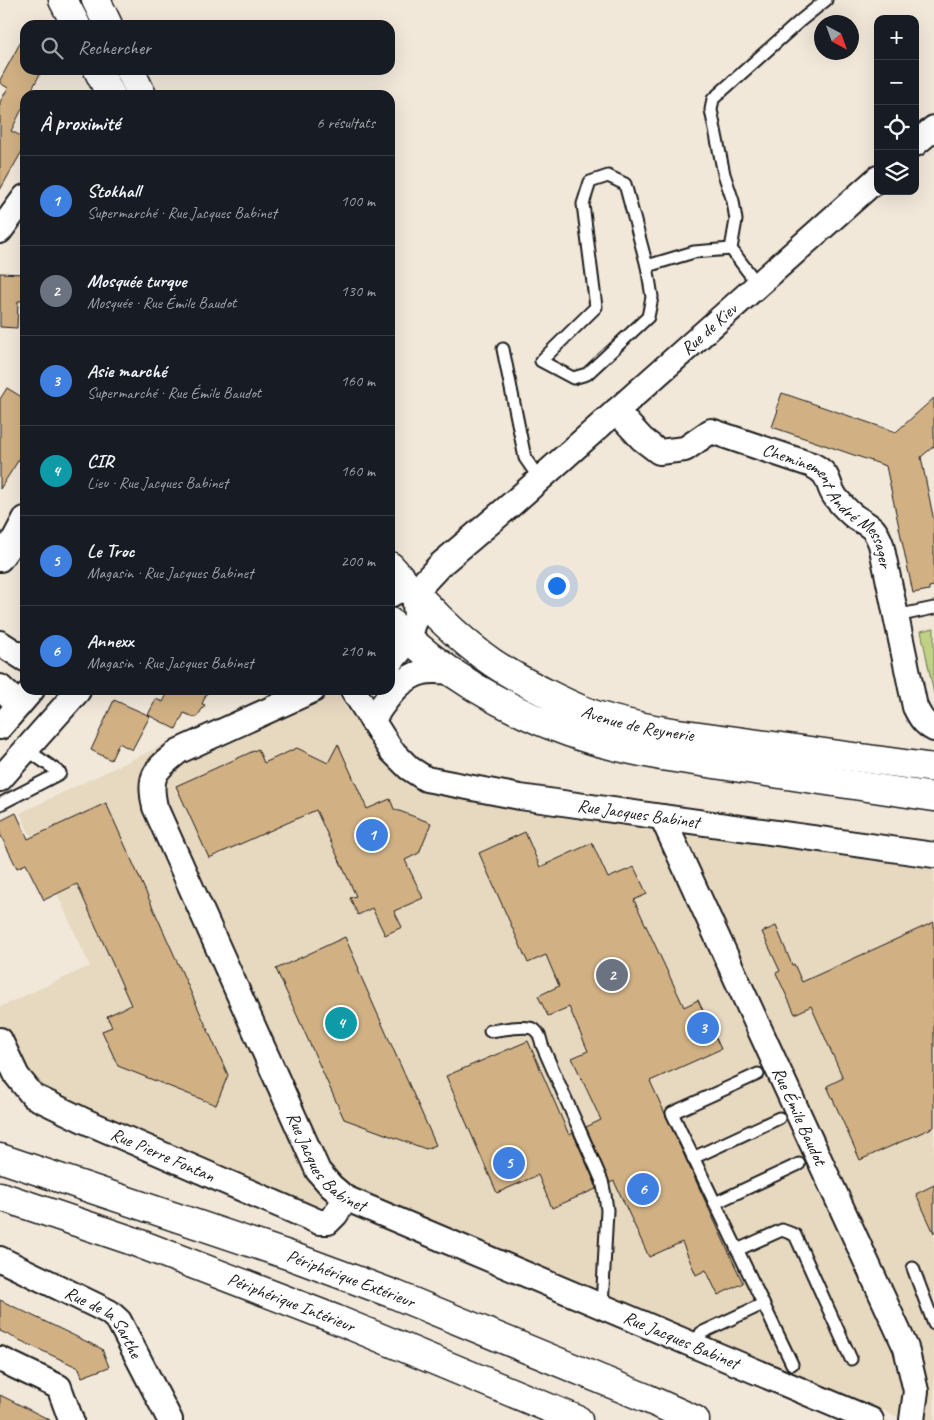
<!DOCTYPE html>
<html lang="fr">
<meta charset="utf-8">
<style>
:root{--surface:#171b24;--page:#242831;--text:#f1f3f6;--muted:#9ea1a6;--line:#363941;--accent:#1f6fb2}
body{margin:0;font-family:Caveat,sans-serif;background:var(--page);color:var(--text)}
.controls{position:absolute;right:15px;top:15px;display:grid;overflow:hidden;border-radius:10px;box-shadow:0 5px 20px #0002}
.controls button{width:45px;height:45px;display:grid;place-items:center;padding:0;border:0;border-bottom:1px solid var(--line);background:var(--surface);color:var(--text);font:25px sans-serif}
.compass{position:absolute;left:814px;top:15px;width:45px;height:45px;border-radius:50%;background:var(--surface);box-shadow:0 5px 20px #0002;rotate:139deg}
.you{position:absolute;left:556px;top:585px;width:18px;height:18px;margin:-12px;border:4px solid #fff;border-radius:50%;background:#1a73e8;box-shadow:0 0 0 8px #1a73e833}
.badge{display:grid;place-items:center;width:32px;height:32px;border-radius:50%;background:var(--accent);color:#fff;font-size:16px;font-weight:700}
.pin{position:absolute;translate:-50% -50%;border:2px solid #fff;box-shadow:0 1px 5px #0006}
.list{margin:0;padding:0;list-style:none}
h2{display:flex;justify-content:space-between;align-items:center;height:65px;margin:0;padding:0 20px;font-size:21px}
h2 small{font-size:16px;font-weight:400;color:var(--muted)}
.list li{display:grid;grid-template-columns:32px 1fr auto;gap:15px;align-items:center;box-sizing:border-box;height:90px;padding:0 20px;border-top:1px solid var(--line)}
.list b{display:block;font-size:19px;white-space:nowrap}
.list p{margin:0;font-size:16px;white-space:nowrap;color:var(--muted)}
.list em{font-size:16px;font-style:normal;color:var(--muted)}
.icon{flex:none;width:28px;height:28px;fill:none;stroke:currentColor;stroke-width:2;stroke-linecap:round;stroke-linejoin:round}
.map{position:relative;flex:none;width:934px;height:1420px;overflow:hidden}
.search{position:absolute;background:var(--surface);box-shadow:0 5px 20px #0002;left:20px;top:20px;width:375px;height:55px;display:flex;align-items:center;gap:12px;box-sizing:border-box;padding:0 18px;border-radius:15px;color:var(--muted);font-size:19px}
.panel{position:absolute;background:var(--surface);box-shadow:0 5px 20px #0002;left:20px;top:90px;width:375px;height:605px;border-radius:15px}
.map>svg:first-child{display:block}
</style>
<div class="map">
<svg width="934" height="1420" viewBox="0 0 934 1420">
<rect width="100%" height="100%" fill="#f1e8da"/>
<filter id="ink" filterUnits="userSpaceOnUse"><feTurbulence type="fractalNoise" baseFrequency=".02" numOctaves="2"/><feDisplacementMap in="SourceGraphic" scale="10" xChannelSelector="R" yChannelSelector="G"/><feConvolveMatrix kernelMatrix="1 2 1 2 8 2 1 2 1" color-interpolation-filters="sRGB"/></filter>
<g filter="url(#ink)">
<polygon fill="#e7d8c0" points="278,690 336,690 345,706 356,719 386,764 395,774 409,786 434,795 934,868 934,1420 905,1420 354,1187 318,1207 40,1090 26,1076 0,1023 0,1007 90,966 20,813"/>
<polygon fill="#c0d186" stroke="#6e7651" points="934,628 934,694 921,631"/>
<g fill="#d1b184" stroke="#1c1c1c">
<polygon points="25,34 25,70 42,70 29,95 25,95 25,103 11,131 25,138 25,146 0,190 0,102 8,88 0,83 0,80"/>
<polygon points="0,273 25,274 25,301 18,301 17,328 0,327"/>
<polygon points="7,388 25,399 25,450 0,489 0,399"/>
<polygon points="782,393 896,432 934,398 934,446 921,457 934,521 934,586 929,587 929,590 913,593 886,466 772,427 778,410 776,409"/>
<polygon points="169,690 208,690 202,704 205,705 196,718 184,713 176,729 148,715 156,699 163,702"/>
<polygon points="114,700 150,716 132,750 119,743 111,760 91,750"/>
<polygon points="338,744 367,809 390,799 394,809 431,823 419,853 405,860 423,898 394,911 402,927 385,935 372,908 358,915 350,898 356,896 316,810 209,858 176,786 258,749 264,763 297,748 328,763"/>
<polygon points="106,803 228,1075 216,1105 118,1066 102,1031 112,1027 107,1016 131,1005 77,884 44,900 26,864 17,868 0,834 0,821 16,813 28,839"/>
<polygon points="525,832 540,867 592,843 608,878 634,867 647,894 634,900 684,1007 698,1000 721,1049 650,1081 743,1283 718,1295 706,1270 696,1275 682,1242 649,1257 614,1181 610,1183 586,1127 601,1120 572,1058 588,1051 569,1007 548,1016 538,996 559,986 546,955 528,963 479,853"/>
<polygon points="934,922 934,1127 860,1160 827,1086 843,1078 811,1006 795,1014 776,973 780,971 762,932 776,926 792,965 794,964 802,982"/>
<polygon points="345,937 359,969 358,970 436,1145 426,1149 344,1119 276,969"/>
<polygon points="528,1041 569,1135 573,1133 595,1183 596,1189 552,1208 538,1175 497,1193 446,1076"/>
<polygon points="934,1185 934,1233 916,1194"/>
<polygon points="0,1300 102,1349 109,1367 82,1377 79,1368 0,1331"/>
<polygon points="0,1395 50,1420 0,1420"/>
</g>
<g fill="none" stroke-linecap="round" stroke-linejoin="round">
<defs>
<g id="lane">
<polygon points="608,176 625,184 647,266 652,297 648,317 587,374 573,378 541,361 596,307 583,204 590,182"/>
<polyline points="647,266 694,252 731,249"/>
<polyline points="758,285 731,249 736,220 733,201 724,174 711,110 713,99 800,21 826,0"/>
<polyline points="503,349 525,458 539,478"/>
<polyline points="896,616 934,608"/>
<polyline points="0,804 60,773 26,749"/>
<path d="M 490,1031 C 500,1030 528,1024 535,1030 C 540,1034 541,1040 542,1045 L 602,1181 L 605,1195 L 607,1210 L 602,1307"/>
<polyline points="758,1074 672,1113 792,1364"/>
<polyline points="693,1158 779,1118"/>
<polyline points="715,1203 799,1164"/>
<polyline points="737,1250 782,1230 795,1235 851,1359"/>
<polyline points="913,1268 934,1324"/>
<polyline points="695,1346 701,1333 763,1304"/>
</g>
<g id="street">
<polyline points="915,144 934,128"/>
<polyline points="0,231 25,197"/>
<path id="s1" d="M 616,411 L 642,439 L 659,452 L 685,449 L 711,431 L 812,465 C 833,476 825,483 836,498 C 842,505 848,512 855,517 C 871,527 874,526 881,544 L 915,707 C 920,717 924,724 934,729"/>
<polyline points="0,559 15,538 25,519"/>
<path id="s2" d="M 414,593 L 440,565 L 513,503 L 878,178"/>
<polyline points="390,595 399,590 414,593"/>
<polyline points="0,643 25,659"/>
<polyline points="390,663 409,640 416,616 414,593"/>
<polyline points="0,687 19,705"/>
<path id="s3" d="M 313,690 L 179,751 C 155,770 148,775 155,807 L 318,1171 L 331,1186 L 345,1198 L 871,1420"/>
<path id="s4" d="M 353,690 L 391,750 L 409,768 L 426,779 L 520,797 L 934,855"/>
<path d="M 372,720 C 386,700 399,678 423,672 C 432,670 442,672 451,671"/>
<polyline points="0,727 32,690"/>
<polyline points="0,779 78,691"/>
<path id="s5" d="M 662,817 L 906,1348 L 916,1391 L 912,1420"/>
<path id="s6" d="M 0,1040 L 17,1076 L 33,1096 L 85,1121 L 319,1222 L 328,1222 L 336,1214 L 345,1198"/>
<path id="s7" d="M 0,1259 L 97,1306 L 109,1312 L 119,1321 L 170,1420"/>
<polyline points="0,1359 59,1387 71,1420"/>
</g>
<g id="secondary">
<polyline points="63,0 76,25"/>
<polyline points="96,0 108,25"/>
<polyline points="98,70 111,95"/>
<polyline points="130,70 142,95"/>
<path id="s8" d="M 390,566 C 420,599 456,638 493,663 C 511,675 530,685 550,695 C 566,703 582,711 599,716 C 625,724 651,729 678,733 L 934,768"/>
<path d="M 390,622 C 441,671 505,710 571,733 C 600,744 631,750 661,756 L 934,797"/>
</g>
<g id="highway">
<path id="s9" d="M 0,1158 L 291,1256 L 396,1295 L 646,1398 L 695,1420"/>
<path id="s10" d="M 0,1196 L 130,1240 L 335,1319 L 578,1420"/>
</g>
</defs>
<use href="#lane" stroke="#1c1c1c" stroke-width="15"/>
<use href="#street" stroke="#1c1c1c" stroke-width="28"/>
<use href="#secondary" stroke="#1c1c1c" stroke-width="31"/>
<use href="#highway" stroke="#1c1c1c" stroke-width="31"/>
<use href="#lane" stroke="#fff" stroke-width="11"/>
<use href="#street" stroke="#fff" stroke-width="24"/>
<use href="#secondary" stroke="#fff" stroke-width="28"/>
<use href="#highway" stroke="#fff" stroke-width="28"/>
</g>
</g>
<g text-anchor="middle" stroke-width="4.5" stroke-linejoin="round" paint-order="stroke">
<g font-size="18" fill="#1c1c1c" stroke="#fff">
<text dy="6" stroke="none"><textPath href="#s2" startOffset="396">Rue de Kiev</textPath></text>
<text dy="6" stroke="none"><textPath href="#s1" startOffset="264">Cheminement André Messager</textPath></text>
<text dy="6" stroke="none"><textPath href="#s8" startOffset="300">Avenue de Reynerie</textPath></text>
<text dy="6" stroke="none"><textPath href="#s4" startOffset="332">Rue Jacques Babinet</textPath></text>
<text dy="6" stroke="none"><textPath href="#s5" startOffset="329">Rue Émile Baudot</textPath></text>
<text dy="6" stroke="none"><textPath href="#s6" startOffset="208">Rue Pierre Fontan</textPath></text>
<text dy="6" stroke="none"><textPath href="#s3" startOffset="611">Rue Jacques Babinet</textPath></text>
<text dy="6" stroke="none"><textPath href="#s9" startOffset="371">Périphérique Extérieur</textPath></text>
<text dy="6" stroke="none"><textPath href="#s10" startOffset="310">Périphérique Intérieur</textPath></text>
<text dy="6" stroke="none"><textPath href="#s7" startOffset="124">Rue de la Sarthe</textPath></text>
<text dy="6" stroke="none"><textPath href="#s3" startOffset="1016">Rue Jacques Babinet</textPath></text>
</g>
</g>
</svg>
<div class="controls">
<button>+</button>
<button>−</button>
<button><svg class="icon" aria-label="locate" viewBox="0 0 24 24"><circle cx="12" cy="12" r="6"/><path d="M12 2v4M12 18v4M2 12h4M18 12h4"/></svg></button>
<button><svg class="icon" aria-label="layers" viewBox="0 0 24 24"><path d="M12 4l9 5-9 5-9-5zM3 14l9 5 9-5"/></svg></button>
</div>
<svg class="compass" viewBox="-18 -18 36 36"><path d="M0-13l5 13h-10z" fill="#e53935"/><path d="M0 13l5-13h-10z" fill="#9ea1a6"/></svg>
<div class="you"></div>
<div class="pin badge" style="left:372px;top:835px;background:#3f7fe0">1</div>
<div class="pin badge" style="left:612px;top:975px;background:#6b7280">2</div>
<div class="pin badge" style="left:703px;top:1028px;background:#3f7fe0">3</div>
<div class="pin badge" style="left:341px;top:1023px;background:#0f9aa8">4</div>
<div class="pin badge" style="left:509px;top:1163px;background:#3f7fe0">5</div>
<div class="pin badge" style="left:643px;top:1189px;background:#3f7fe0">6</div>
<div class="search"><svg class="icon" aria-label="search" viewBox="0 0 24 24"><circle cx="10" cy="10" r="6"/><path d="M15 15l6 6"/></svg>Rechercher</div>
<section class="panel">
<h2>À proximité<small>6 résultats</small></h2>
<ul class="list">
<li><span class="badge" style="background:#3f7fe0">1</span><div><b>Stokhall</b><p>Supermarché · Rue Jacques Babinet</p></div><em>100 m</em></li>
<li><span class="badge" style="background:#6b7280">2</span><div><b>Mosquée turque</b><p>Mosquée · Rue Émile Baudot</p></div><em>130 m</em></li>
<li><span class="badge" style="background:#3f7fe0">3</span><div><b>Asie marché</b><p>Supermarché · Rue Émile Baudot</p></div><em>160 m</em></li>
<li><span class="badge" style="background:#0f9aa8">4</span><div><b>CIR</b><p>Lieu · Rue Jacques Babinet</p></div><em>160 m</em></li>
<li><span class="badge" style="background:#3f7fe0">5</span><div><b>Le Troc</b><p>Magasin · Rue Jacques Babinet</p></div><em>200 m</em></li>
<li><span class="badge" style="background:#3f7fe0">6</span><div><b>Annexx</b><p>Magasin · Rue Jacques Babinet</p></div><em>210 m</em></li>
</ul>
</section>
</div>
